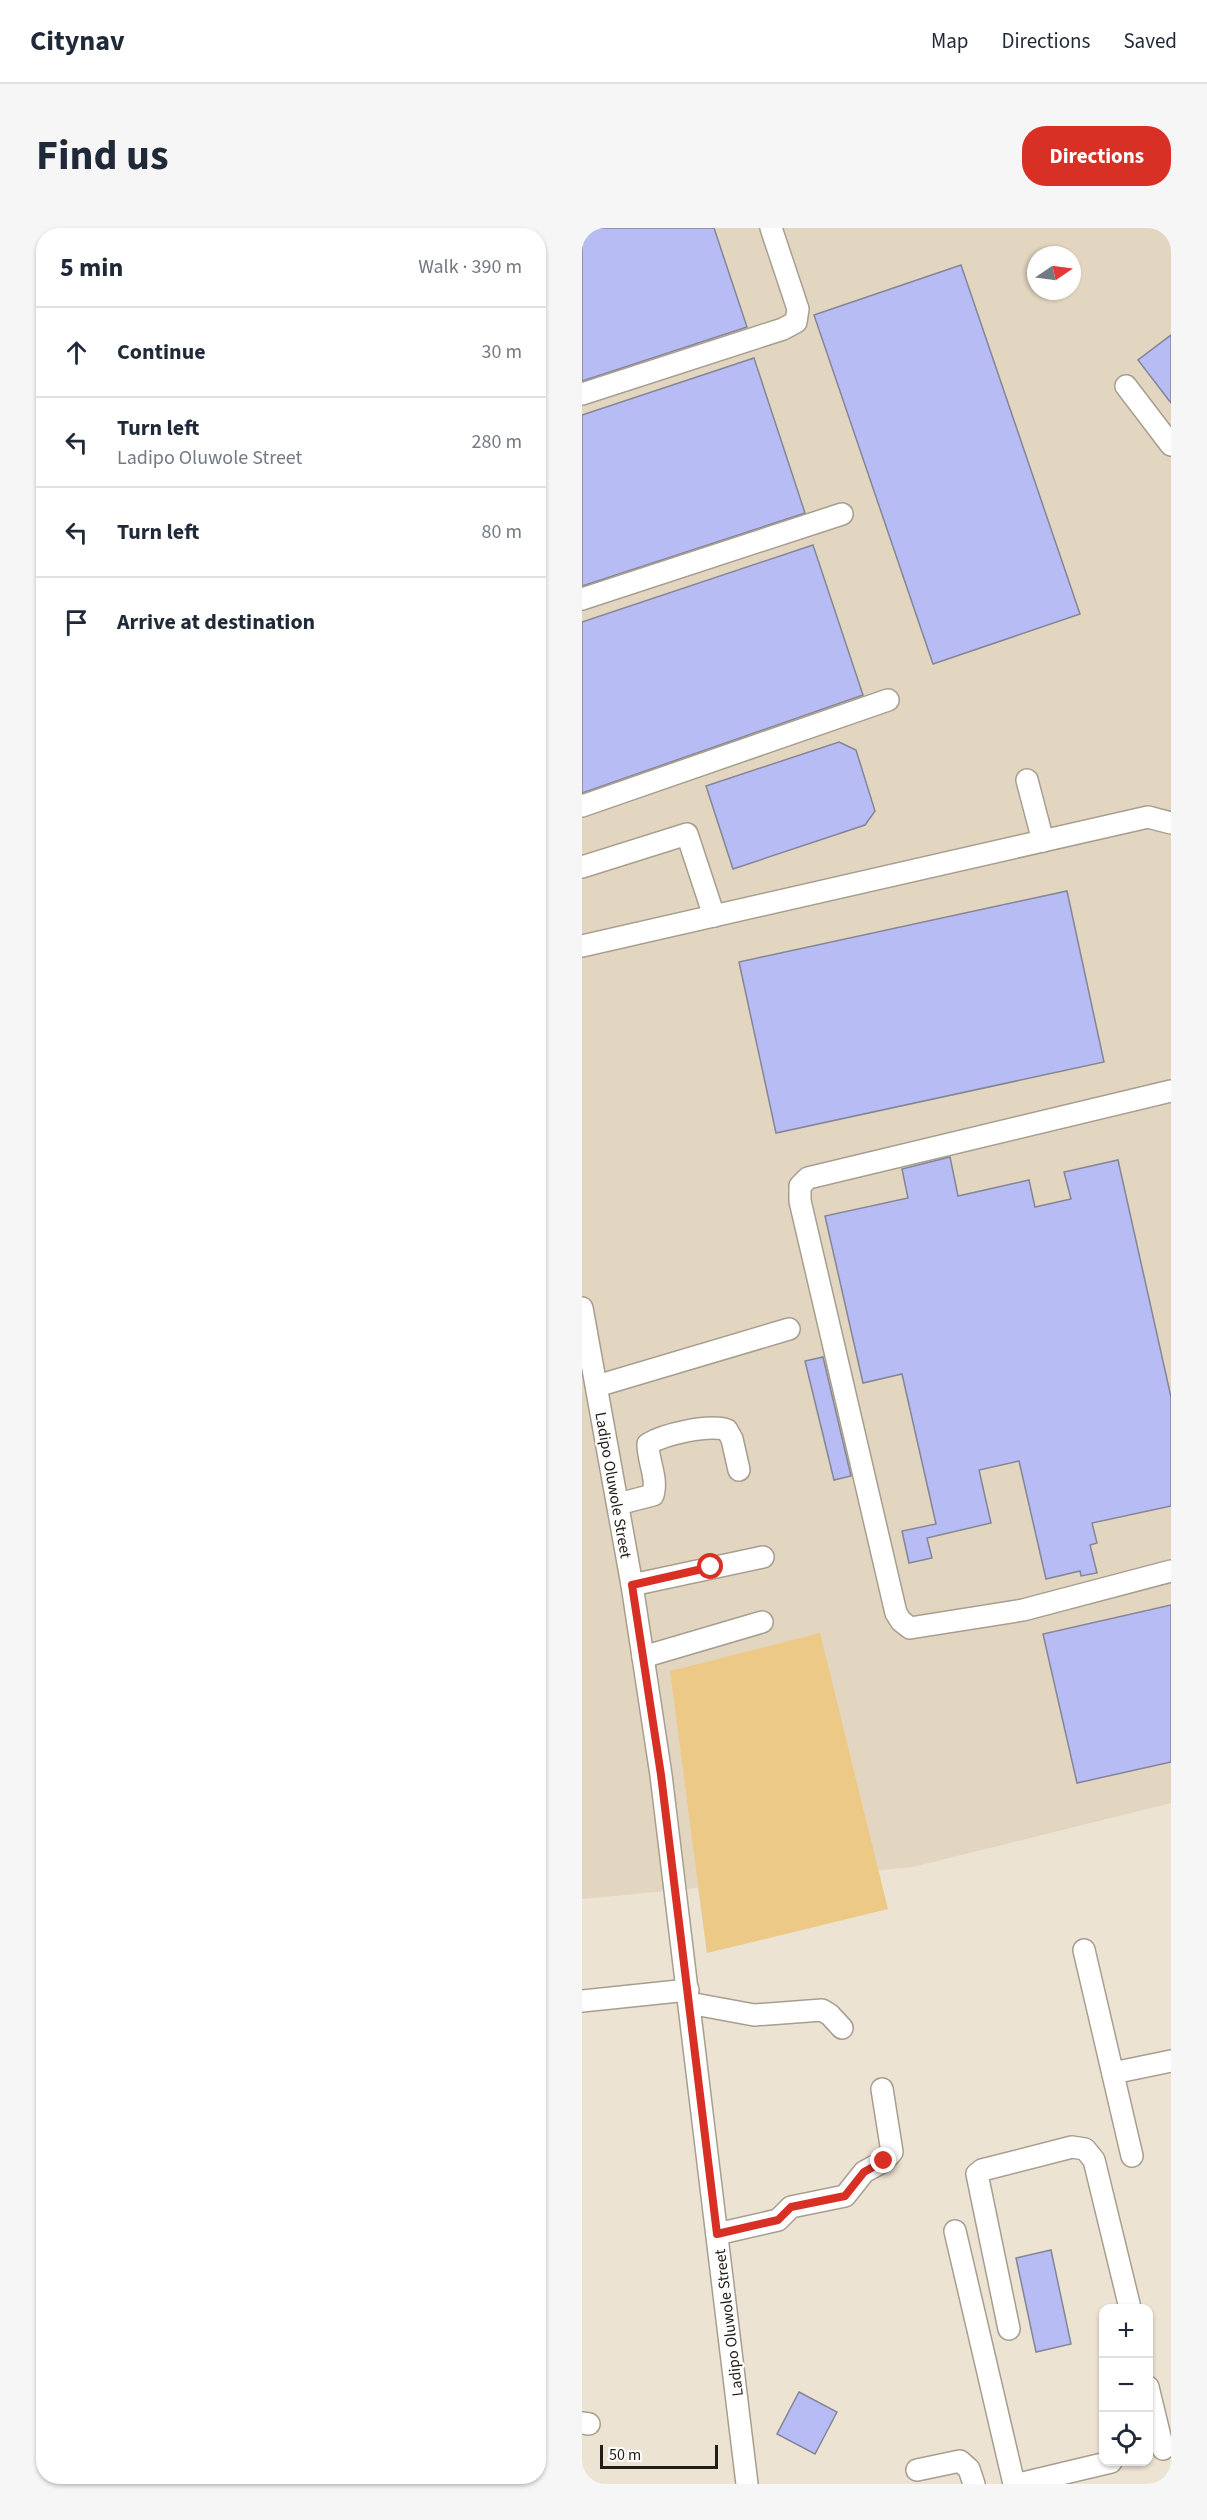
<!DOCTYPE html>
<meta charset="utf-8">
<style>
:root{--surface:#fff;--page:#f6f6f7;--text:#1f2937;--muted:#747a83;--line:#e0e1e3;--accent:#d93025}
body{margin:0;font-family:"Source Sans 3",sans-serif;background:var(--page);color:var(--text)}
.controls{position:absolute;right:18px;bottom:18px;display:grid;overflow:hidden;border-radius:12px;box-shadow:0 2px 4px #0004}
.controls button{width:54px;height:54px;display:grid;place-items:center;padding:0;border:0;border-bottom:2px solid var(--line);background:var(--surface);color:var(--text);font:30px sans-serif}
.compass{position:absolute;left:445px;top:18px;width:54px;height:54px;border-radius:50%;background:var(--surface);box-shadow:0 2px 4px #0004;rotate:77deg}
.scale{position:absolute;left:18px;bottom:15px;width:118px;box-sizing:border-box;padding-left:6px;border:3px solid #211d17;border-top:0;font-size:16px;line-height:21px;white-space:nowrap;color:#211d17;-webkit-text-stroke:4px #fff;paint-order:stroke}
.stop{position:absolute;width:18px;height:18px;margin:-14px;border:4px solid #d93025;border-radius:50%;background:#fff}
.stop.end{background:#d93025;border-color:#fff;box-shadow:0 2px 6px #0008}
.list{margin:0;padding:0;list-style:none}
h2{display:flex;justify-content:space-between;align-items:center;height:78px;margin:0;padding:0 24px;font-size:26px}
h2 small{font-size:20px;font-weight:400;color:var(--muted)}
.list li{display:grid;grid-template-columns:39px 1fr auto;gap:18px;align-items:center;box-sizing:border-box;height:90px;padding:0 24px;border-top:2px solid var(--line)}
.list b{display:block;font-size:22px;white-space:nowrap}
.list p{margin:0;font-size:20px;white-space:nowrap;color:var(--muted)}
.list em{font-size:20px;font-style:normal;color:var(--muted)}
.icon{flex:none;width:33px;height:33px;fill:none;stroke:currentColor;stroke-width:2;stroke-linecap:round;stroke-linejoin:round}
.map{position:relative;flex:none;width:589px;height:2256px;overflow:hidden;border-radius:24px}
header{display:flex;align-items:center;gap:36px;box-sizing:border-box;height:84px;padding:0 30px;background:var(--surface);border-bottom:2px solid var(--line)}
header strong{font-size:28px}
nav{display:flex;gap:33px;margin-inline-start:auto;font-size:21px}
.intro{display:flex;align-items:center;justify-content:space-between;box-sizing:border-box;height:144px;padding:0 36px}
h1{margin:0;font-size:42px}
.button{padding:15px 27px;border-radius:24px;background:var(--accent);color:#fff;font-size:21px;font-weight:700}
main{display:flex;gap:36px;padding:0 36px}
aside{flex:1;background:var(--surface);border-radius:24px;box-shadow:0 2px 4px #0004}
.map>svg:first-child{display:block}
</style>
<header>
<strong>Citynav</strong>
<nav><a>Map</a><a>Directions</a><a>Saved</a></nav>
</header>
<div class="intro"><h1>Find us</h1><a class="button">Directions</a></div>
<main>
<aside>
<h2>5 min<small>Walk · 390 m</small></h2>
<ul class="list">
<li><svg class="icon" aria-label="ahead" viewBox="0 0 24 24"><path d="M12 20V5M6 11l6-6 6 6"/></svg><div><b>Continue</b></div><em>30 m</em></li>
<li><svg class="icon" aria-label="left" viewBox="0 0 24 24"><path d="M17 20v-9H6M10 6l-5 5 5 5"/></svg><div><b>Turn left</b><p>Ladipo Oluwole Street</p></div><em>280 m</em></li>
<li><svg class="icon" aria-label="left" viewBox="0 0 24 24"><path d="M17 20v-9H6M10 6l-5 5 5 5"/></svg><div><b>Turn left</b></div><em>80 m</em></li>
<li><svg class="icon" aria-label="arrive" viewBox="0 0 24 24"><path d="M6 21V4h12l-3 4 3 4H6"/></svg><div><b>Arrive at destination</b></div></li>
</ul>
</aside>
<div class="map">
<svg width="589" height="2256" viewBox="0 0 589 2256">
<rect width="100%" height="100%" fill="#ede3d3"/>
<path fill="#e3d6c0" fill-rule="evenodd" d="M 0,0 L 589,0 L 589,1575 L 331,1639 L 271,1645 L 125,1725 L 116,1660 L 0,1671 ZM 454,27 L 490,27 L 490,63 L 454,63 Z"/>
<polygon fill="#edc987" points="238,1405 306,1681 125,1725 88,1443"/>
<g fill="#b8bcf4" stroke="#848595" stroke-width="1.5">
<polygon points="0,0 132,0 165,99 0,153"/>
<polygon points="379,37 498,386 351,436 232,87"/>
<polygon points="589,107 589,175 556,132"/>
<polygon points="172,130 223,285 0,358 0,187"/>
<polygon points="231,317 281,467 0,565 0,394"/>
<polygon points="257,514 274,522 293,583 283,597 151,641 124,558"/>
<polygon points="485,663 522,834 194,905 157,734"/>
<polygon points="368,929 376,968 447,952 453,979 489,971 482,944 536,932 589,1169 589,1278 510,1295 515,1315 508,1317 515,1345 499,1348 498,1343 464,1351 437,1233 397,1242 409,1295 345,1310 350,1330 327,1335 320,1303 354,1296 320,1146 281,1155 243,988 326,970 320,941"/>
<polygon points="241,1129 269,1248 252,1252 223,1133"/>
<polygon points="589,1377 589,1534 495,1555 461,1406"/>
<polygon points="469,2022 489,2116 454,2124 434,2030"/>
<polygon points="217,2164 255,2184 233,2226 195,2206"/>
</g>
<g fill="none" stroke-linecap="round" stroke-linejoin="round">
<defs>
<g id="minor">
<polyline points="544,158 589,217"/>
<polyline points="0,166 201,101 214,94 216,81 189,0"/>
<polyline points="0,371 260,286"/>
<polyline points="445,552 461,613"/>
<polyline points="0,578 306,472"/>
<polyline points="0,639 105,606 132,688"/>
<polyline points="0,718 566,589 589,595"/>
<polyline points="589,863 226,950 218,958 218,973 314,1385 319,1393 328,1400 441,1382 589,1343"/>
<polyline points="0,1080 50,1357 79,1547 165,2256"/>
<polyline points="15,1158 207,1101"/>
<path d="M 36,1276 L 71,1267 C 76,1250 66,1234 66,1216 C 83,1206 126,1196 145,1202 L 150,1211 L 157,1242"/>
<polyline points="50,1357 181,1329"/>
<polyline points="61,1429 180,1394"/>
<polyline points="502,1722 550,1928"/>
<polyline points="0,1773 106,1762"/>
<polyline points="107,1775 172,1787 240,1782 248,1787 260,1800"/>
<polyline points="531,1845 589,1833"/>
<polyline points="373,2003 432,2256"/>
<polyline points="135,2006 196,1992 209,1979 263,1968 282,1944 302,1933 310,1924 300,1861"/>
<polyline points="427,2101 395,1946 400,1942 490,1919 503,1921 512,1932 548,2080"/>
<polyline points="566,2159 581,2221"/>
<polyline points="0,2195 7,2196"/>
<polyline points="335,2242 378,2233 387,2241 392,2256"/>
<polyline points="437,2256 529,2234"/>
</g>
</defs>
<use href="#minor" stroke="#a79e8f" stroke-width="24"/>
<use href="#minor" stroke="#fff" stroke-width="21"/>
</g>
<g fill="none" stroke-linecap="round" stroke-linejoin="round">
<polyline stroke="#d93025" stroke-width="8" points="129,1339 50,1357 79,1547 135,2006 196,1992 209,1979 263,1968 282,1944 302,1933"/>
</g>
<g text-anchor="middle" stroke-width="4.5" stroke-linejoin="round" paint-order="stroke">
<g font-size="16" fill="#211d17" stroke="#fff">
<text transform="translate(32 1257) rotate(80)" y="6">Ladipo Oluwole Street</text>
<text transform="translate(146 2095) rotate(-97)" y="6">Ladipo Oluwole Street</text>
</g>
</g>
</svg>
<div class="controls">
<button>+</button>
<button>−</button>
<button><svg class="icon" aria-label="locate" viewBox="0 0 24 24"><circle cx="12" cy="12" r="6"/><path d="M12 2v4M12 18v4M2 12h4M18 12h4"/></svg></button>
</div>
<svg class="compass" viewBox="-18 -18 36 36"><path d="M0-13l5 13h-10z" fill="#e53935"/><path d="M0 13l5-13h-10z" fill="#747a83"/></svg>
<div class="scale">50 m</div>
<div class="stop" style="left:129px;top:1339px"></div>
<div class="stop end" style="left:302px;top:1933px"></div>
</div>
</main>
